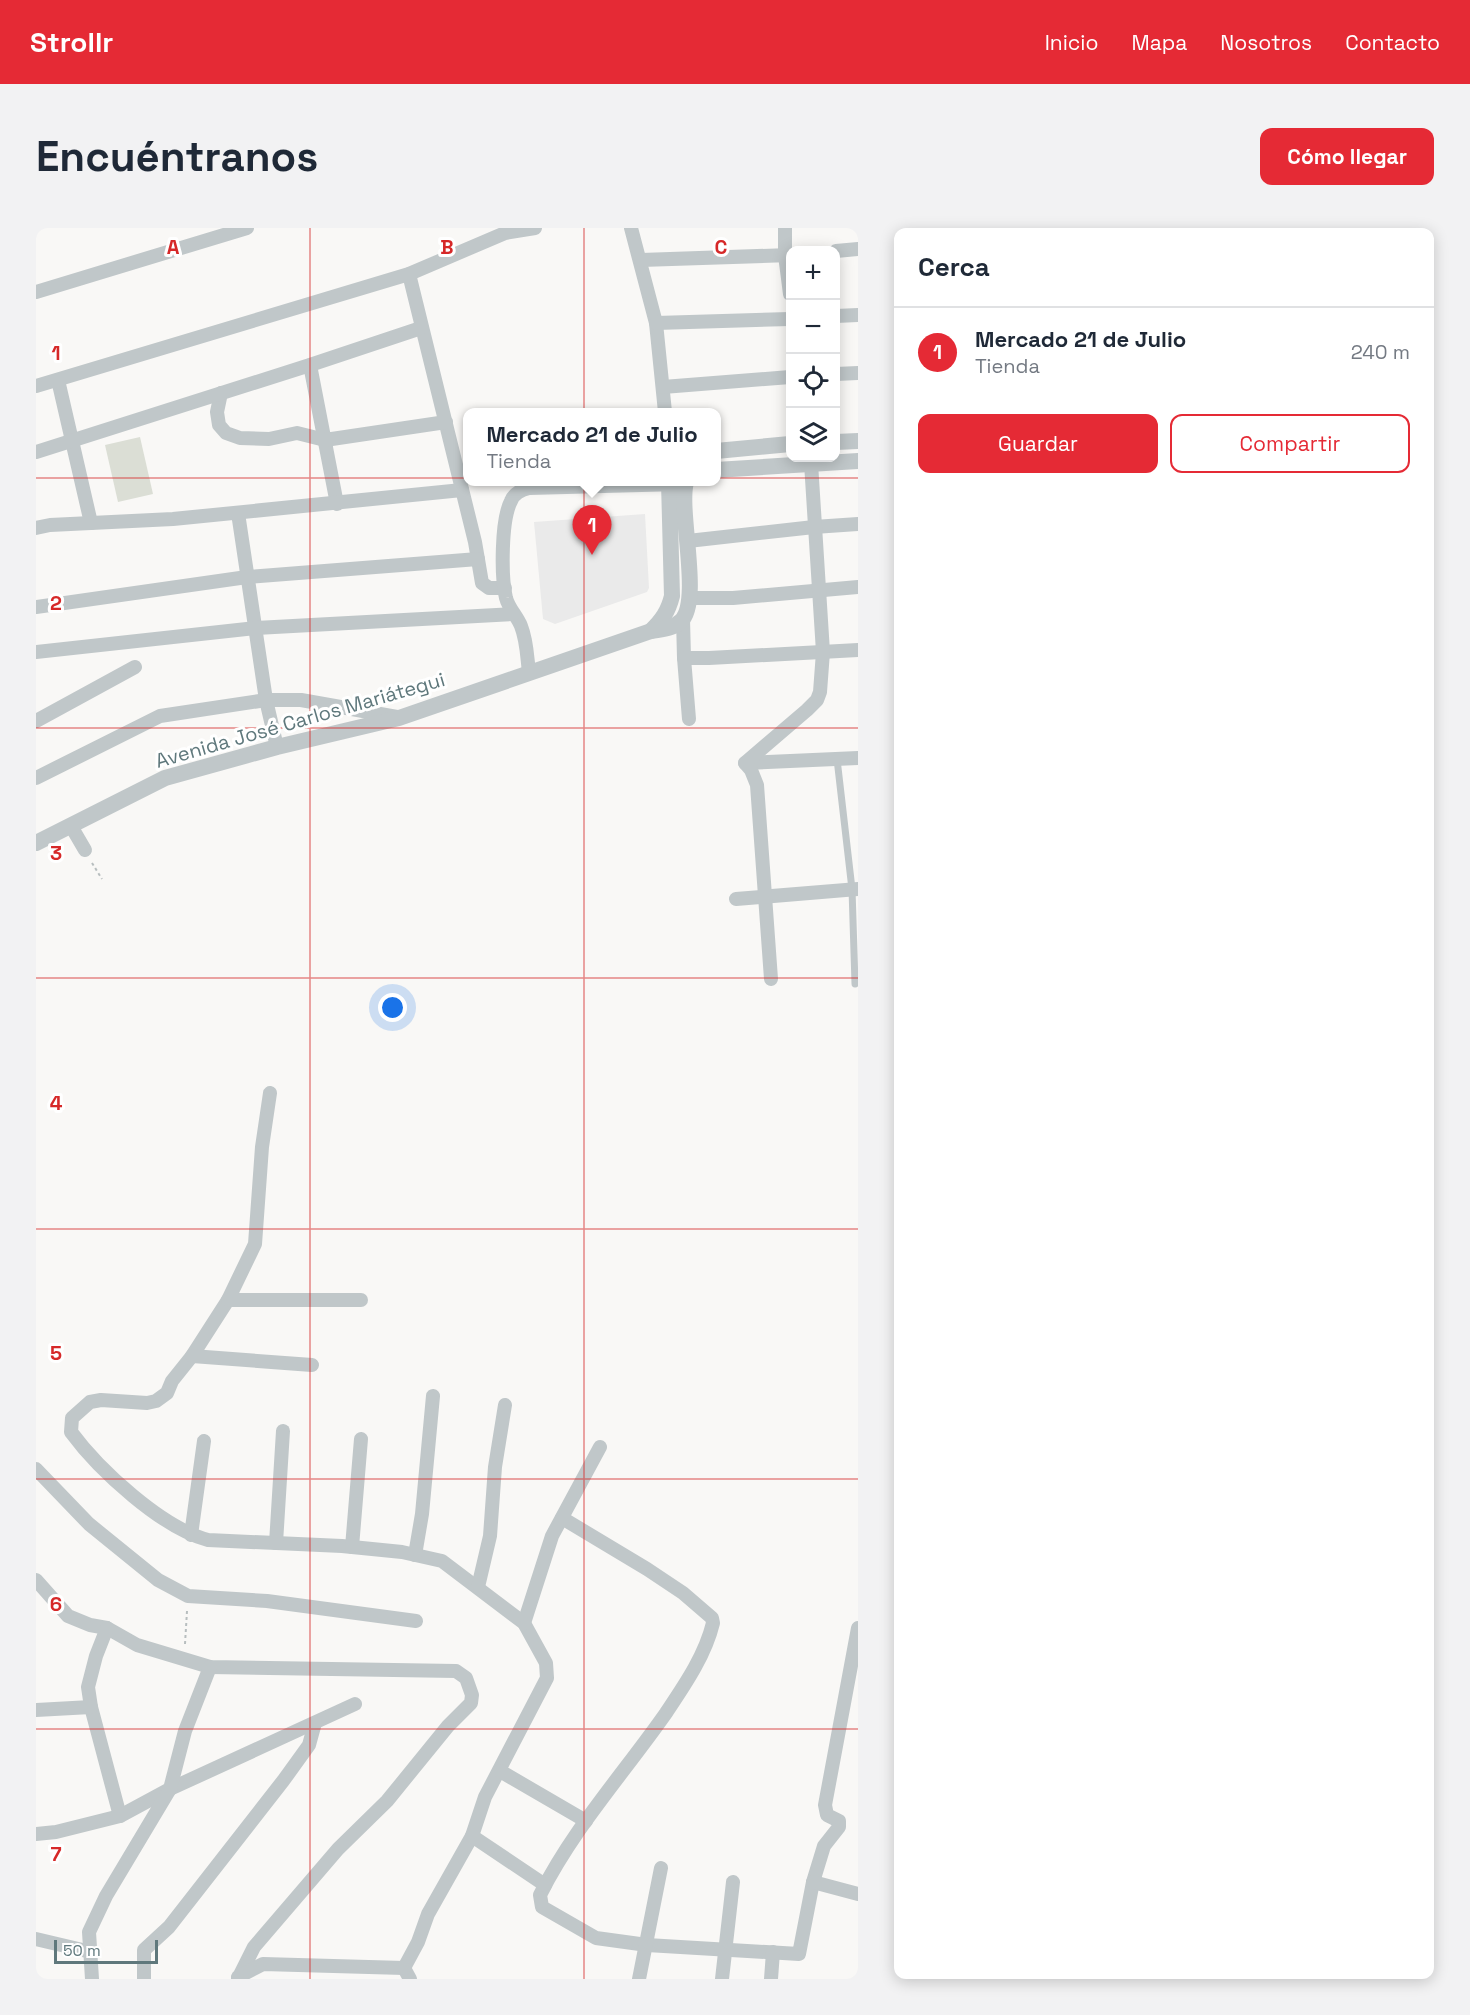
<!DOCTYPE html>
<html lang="es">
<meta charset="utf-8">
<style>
:root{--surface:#fff;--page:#f2f2f3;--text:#1f2937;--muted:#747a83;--line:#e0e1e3;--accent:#e52a35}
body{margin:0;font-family:"Space Grotesk",sans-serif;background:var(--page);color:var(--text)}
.controls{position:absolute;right:18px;top:18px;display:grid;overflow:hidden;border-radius:12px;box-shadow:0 3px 15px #0003}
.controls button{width:54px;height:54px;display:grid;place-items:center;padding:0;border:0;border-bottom:2px solid var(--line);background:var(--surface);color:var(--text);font:30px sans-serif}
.scale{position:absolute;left:18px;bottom:15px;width:104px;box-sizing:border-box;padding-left:6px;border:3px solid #5f787c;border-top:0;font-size:16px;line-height:21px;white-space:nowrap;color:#5f787c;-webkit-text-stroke:4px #fff;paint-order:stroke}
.you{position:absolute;left:357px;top:780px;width:21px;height:21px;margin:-15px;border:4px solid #fff;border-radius:50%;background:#1a73e8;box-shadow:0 0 0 9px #1a73e833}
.badge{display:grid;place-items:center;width:39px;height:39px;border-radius:50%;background:var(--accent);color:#fff;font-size:20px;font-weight:700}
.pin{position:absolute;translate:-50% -50px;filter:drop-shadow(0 2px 3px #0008)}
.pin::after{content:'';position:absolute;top:32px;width:21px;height:18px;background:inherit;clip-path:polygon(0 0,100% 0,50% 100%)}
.popup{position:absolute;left:427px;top:180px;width:258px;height:78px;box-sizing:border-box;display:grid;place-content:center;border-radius:12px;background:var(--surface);filter:drop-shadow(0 2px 4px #0005);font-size:20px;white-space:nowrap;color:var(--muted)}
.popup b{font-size:22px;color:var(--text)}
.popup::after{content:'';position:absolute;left:50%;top:100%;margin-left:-12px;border:12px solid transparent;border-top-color:var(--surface)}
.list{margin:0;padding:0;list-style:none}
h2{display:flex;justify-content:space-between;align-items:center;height:78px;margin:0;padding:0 24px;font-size:26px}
h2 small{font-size:20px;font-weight:400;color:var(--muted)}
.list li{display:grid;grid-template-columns:39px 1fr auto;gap:18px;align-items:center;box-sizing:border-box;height:90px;padding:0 24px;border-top:2px solid var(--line)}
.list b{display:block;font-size:22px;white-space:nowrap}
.list p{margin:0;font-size:20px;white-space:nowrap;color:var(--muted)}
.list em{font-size:20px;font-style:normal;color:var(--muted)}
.actions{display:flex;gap:12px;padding:18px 24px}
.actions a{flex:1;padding:14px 0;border:2px solid var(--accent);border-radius:12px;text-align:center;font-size:21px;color:var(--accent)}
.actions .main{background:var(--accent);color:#fff}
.icon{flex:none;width:33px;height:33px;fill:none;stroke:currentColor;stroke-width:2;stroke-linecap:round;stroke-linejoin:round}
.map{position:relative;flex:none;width:822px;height:1751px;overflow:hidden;border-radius:12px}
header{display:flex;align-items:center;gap:36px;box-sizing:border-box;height:84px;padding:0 30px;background:var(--accent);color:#fff}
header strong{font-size:28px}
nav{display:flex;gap:33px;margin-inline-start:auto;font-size:21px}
.intro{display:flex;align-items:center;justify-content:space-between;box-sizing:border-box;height:144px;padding:0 36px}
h1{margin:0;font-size:42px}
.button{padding:15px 27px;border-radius:12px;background:var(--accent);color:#fff;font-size:21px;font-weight:700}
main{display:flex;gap:36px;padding:0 36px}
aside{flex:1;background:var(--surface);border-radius:12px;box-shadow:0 3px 15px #0003}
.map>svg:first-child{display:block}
</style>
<header>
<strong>Strollr</strong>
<nav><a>Inicio</a><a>Mapa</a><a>Nosotros</a><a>Contacto</a></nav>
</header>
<div class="intro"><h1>Encuéntranos</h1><a class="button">Cómo llegar</a></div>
<main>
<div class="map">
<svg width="822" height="1751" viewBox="0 0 822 1751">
<rect width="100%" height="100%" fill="#f9f8f6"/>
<polygon fill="#eaeaea" points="609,286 613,360 611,364 519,396 507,391 498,294"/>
<polygon fill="#dbded5" points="104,209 117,266 82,274 69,217"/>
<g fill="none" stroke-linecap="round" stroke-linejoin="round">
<g stroke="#b8bebf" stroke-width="2" stroke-dasharray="3 3" stroke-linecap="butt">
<polyline points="56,635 66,651"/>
<polyline points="149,1416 151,1383"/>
</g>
<polyline stroke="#c0c7c9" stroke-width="7" points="801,531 816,661 819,756"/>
<g stroke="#c0c7c9" stroke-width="14">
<polyline points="595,0 620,95 629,184"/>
<polyline points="749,0 749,27 754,66"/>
<polyline points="800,23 822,21"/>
<polyline points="605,32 754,27"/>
<polyline points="373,46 439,314 446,355 453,360 469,360"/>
<polyline points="0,64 211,0"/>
<polyline points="800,88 822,87"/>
<polyline points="620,95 754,91"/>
<polyline points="274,137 301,276"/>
<polyline points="800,146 822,145"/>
<polyline points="22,152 55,295"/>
<polyline points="0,158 373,46 469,5 499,0"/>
<polyline points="627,159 754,149"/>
<polyline points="185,165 181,184 183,197 190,205 204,210 233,211 261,205 289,212 410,194"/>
<polyline points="0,224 274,137 385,100"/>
<polyline points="488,254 493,260 643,256"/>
<path d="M 493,260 C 485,262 478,265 475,273 C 465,292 465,349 470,370 C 473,381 481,388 485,398 C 491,413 491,429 493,444"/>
<polyline points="202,285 230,472 241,519"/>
<polyline points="0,300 14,297 137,291 426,262"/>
<polyline points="652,313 778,299 822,296"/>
<polyline points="654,370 697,370 822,359"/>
<polyline points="0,379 211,349 442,331"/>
<polyline points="647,391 648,430 653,491"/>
<polyline points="0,424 220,400 477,386"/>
<polyline points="648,430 673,430 822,422"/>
<polyline points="0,493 99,439"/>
<polyline points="709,535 822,530"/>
<polyline points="0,550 124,488 230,472 265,472 361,489"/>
<polyline points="35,598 49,622"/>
<polyline points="700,671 822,661"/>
<polyline points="735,751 721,557 715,542 709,535 771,482 781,472 784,464 787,424 775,235"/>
<path d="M 234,865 L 226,919 L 219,1016 L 192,1072 L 156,1128 L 136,1153 L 131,1165 L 120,1173 L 111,1175 L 65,1172 L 54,1174 L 36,1190 L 35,1204 C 63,1242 126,1300 172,1312 L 306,1318 L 366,1324 L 406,1333 L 488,1395 L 510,1435 L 511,1450 L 449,1569 L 436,1608 L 392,1686 L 382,1714 L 368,1740 L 374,1751"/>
<polyline points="192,1072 325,1072"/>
<polyline points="156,1128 276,1137"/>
<polyline points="0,1241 53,1296 122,1352 152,1368 231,1373 380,1393"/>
<path d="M 526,1290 L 611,1341 L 647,1365 L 676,1390 L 677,1395 C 669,1428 648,1458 630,1485 C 588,1545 537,1601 504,1667 L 506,1679 L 560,1710 L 611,1717 L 763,1726 L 777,1654 L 788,1618 L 803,1599 L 803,1593 L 791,1587 L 789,1577 L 822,1400"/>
<polyline points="155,1307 168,1213"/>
<polyline points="240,1315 247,1203"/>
<polyline points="316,1319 325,1211"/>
<polyline points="379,1327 386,1286 397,1168"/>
<polyline points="0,1352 32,1388 54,1397 71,1400 101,1417 174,1439 420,1443 430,1450 436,1467 435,1475 412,1498 351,1573 302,1621 218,1719 202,1751"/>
<polyline points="442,1359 454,1308 459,1239 469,1177"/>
<polyline points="488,1395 516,1308 564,1219"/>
<polyline points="71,1400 60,1428 52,1459 55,1479 84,1588"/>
<polyline points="0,1482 55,1479"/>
<polyline points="464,1543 550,1593"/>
<polyline points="0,1606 20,1604 84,1588 134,1561 319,1476"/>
<polyline points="436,1608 509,1657"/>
<polyline points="777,1654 822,1666"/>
<polyline points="0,1711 55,1724"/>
<polyline points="202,1749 227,1736 368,1740"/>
<polyline points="56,1751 53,1704 70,1668 134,1561 149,1503 174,1439"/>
<polyline points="108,1751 108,1722 133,1699 247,1553 273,1517 279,1495"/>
<polyline points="603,1751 625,1640"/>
<polyline points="686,1751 697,1654"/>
<polyline points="735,1751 737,1724"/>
</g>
<g stroke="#c0c7c9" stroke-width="16">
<polyline points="800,214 822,213"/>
<polyline points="680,223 754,216"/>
<polyline points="680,242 822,233"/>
<path d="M 615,403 C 626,392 632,384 636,368 L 633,254"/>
<path d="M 0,615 L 129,550 L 241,519 L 363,490 L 615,403 C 626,401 637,401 645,393 C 666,373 642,283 650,254"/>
</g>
</g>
<path fill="none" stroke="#d62828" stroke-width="1.5" stroke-opacity="0.55" d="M 274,0 L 274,1751M 548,0 L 548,1751M 0,250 L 822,250M 0,500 L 822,500M 0,750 L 822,750M 0,1001 L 822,1001M 0,1251 L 822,1251M 0,1501 L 822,1501"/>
<g text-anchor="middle" stroke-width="6" stroke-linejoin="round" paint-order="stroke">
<g font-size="20" fill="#5f787c" stroke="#fff">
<text transform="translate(264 492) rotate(-16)" y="7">Avenida José Carlos Mariátegui</text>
</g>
</g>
<g font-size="20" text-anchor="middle" font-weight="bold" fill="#d62828" stroke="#fff" stroke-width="6" stroke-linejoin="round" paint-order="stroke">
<text x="137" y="26">A</text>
<text x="411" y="26">B</text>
<text x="685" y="26">C</text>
<text x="20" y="132">1</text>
<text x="20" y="382">2</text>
<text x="20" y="632">3</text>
<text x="20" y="882">4</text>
<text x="20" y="1132">5</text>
<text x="20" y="1383">6</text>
<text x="20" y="1633">7</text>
</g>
</svg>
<div class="controls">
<button>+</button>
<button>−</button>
<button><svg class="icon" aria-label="locate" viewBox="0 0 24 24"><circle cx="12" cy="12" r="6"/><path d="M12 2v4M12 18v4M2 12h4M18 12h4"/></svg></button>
<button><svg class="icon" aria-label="layers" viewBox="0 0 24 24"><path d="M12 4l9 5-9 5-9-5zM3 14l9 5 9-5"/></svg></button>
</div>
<div class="scale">50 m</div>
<div class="you"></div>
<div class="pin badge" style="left:556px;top:327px">1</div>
<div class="popup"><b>Mercado 21 de Julio</b>Tienda</div>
</div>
<aside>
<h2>Cerca<small></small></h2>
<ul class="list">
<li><span class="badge">1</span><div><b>Mercado 21 de Julio</b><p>Tienda</p></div><em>240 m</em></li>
</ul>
<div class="actions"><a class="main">Guardar</a><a>Compartir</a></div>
</aside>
</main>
